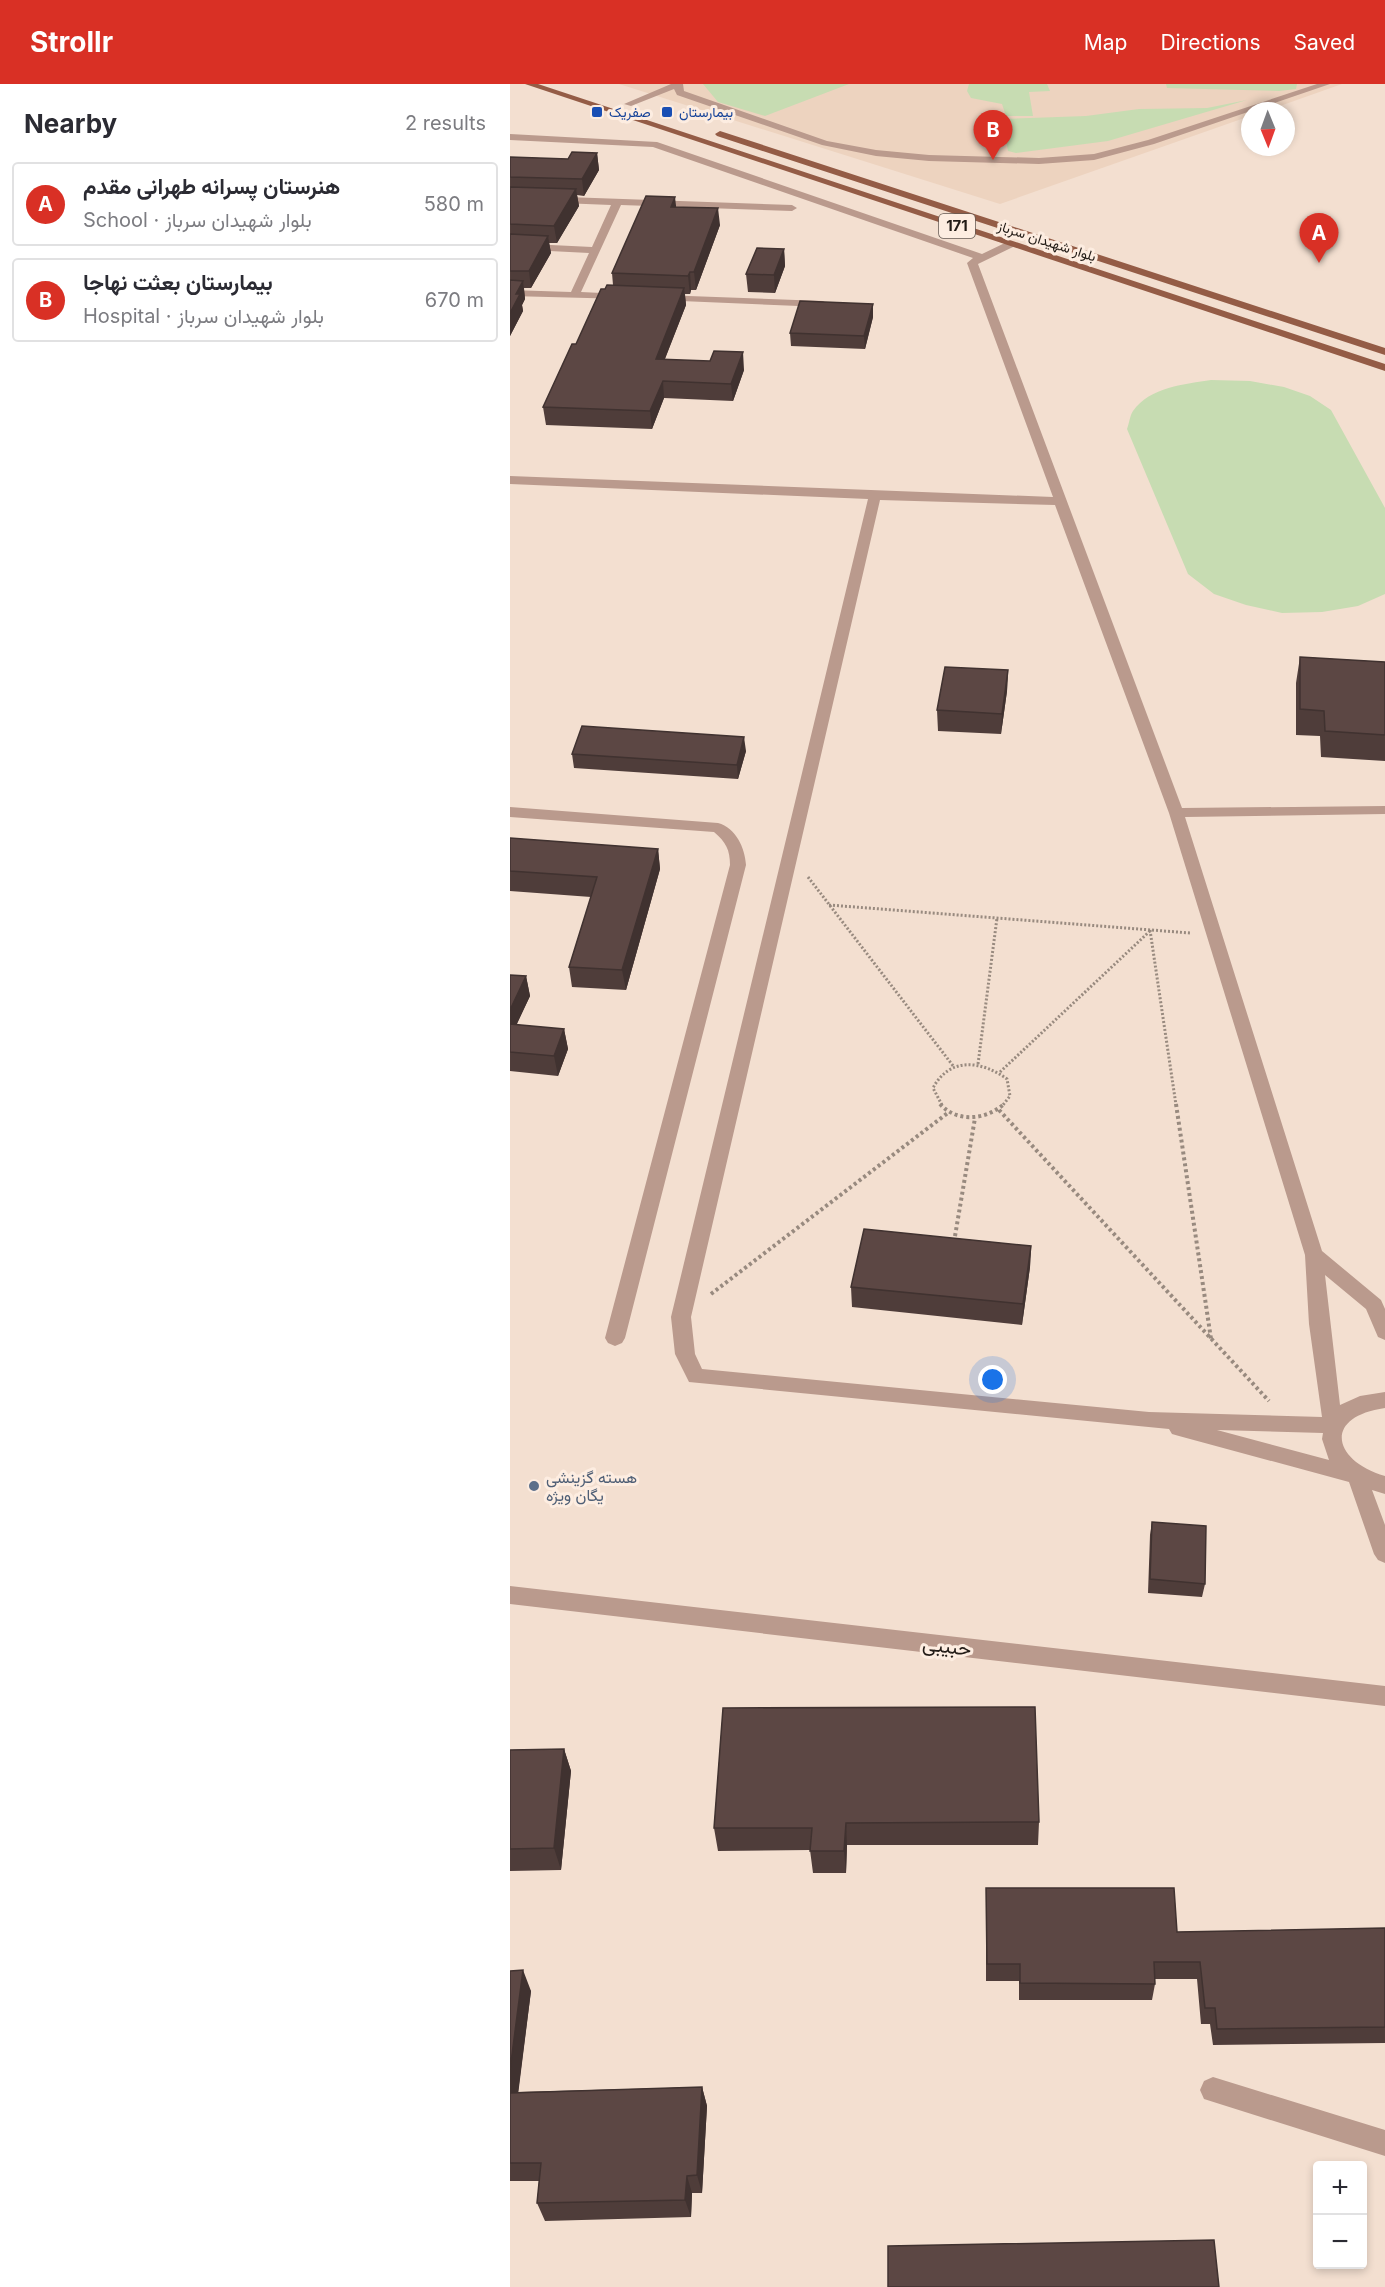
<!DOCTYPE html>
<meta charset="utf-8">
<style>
:root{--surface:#fff;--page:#f2f2f3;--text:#2b2b33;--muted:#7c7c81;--line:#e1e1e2;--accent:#d93025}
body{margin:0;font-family:Inter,Vazirmatn,sans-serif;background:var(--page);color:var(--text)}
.controls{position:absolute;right:18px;bottom:18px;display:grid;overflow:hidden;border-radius:6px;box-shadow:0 3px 9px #0003}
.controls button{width:54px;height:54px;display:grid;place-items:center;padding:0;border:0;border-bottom:2px solid var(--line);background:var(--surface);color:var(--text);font:30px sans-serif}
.compass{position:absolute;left:731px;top:18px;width:54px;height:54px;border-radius:50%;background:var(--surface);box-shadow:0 3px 9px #0003;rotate:179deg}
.you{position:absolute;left:483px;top:1296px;width:21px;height:21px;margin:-15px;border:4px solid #fff;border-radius:50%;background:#1a73e8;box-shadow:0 0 0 9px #1a73e833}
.badge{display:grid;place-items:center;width:39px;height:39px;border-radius:50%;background:var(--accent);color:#fff;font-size:20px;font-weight:700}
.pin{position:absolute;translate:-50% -50px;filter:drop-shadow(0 2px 3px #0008)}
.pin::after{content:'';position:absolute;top:32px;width:21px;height:18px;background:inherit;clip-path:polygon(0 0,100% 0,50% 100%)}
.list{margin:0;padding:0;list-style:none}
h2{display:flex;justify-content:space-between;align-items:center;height:78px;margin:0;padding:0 24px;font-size:26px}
h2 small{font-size:20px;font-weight:400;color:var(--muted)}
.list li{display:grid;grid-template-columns:39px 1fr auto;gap:18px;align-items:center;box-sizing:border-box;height:84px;margin:0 12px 12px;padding:0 12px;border:2px solid var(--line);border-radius:6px}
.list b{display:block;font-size:22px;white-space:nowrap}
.list p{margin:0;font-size:20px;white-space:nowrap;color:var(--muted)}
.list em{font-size:20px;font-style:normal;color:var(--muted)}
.map{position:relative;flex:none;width:875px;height:2203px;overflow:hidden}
header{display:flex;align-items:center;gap:36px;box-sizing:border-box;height:84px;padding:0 30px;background:var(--accent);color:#fff}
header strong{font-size:28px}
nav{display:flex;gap:33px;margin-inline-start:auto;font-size:21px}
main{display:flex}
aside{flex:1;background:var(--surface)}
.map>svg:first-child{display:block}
.built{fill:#edd3bf}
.green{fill:#c7dcb2}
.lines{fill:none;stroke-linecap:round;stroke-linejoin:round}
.path-far1{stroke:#988a7f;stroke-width:3;stroke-dasharray:2 2;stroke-linecap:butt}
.path{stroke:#988a7f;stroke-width:4;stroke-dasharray:3 3;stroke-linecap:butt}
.minor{fill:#ba9a8d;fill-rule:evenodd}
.major{fill:#945c46;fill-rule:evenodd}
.wall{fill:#4f3d3a}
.shaded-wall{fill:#403230}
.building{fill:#5c4744;stroke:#403230;stroke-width:1.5}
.transit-dot{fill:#1a4fb4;stroke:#fdede1;stroke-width:2}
.service-dot{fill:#5c6f8a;stroke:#fdede1;stroke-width:2}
.labels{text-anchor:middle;stroke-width:6;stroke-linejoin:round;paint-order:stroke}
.far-transit-label{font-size:14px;fill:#164399;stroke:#fdede1;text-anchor:start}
.far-street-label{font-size:14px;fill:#221b16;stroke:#fdede1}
.shield{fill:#fdede1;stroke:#645a53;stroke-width:1.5}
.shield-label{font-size:15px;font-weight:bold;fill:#221b16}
.service-label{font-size:16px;fill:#4e5e75;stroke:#fdede1;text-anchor:start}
.near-street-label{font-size:20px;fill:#221b16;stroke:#fdede1}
</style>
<header>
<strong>Strollr</strong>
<nav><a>Map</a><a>Directions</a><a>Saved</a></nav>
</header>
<main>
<aside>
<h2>Nearby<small>2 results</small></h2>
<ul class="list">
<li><span class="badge">A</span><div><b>هنرستان پسرانه طهرانی مقدم</b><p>School · بلوار شهیدان سرباز</p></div><em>580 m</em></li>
<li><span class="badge">B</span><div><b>بیمارستان بعثت نهاجا</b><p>Hospital · بلوار شهیدان سرباز</p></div><em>670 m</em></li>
</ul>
</aside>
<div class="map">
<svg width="875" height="2203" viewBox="0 0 875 2203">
<rect width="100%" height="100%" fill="#f3dfd0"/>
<path class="built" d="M109 0H832L756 27H740V32L490 120Z"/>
<path class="green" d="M193 0H339L255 32 208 18Z
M459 0H537L540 7 519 8 523 32H496L492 20 461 14 457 7Z
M656 0H787L786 5 769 7 657 4Z
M737 16 598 57 506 69 498 67 492 35 576 32 629 25 697 24Z
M701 296 740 297 774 303 800 312 821 326 875 424V510L848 522 812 528 772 529 736 521 704 510 678 490 617 345C619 340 620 331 623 327 640 303 675 300 701 296Z"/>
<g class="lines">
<path class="path-far1" d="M298 793 444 983
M319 821 680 849
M640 846 666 1021
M468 980 487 834
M490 988 640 847
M432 1021 423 1004C440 972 472 977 497 995L500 1012 493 1021"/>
<path class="path" d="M430 1020C447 1039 476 1036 494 1020
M666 1020 701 1255
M489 1026 759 1317
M444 1158 465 1034
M201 1210 439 1028"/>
<path class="minor" d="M161 0H173L174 7 317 57 366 66 419 71 529 74 584 70 638 56 807 0H820L644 60 584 76 529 80 419 77 366 72 312 61 167 11 164 5 121 22 114 20Z
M0 50 147 58 472 170 497 158H505V162L468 180 672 724 875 722V730L675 733 812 1167 871 1216 875 1225V1256L868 1253 856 1225 815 1191 830 1321 850 1312 875 1308V1324C812 1333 823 1377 875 1392V1410L862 1406 875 1441V1479L868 1476 864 1470 839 1398 669 1352 662 1350 659 1345 179 1298 165 1270 161 1233 358 415 0 400V392L543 413 457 179 463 174 143 63 0 56ZM370 416 545 421 659 729 795 1171 799 1240 812 1333 639 1328 192 1285 185 1270 181 1233ZM707 1346 813 1349 812 1355 819 1376Z
M0 111 282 121 287 124 282 127 111 121 71 208 112 210 117 213 116 215 0 212V206L61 208 79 169 0 165V159L82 163 101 121 0 117Z
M151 211 313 217 318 220 313 223 147 216 146 214Z
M0 723 208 739C226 744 235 764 236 781L115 1254 112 1259 105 1262 98 1259 95 1254 220 781C220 766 216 758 204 748L0 733Z
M0 1502 875 1602V1622L0 1520Z
M703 1993 875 2046V2072L694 2015 690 2006 694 1997Z"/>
<path class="major" d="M15 0H28L875 280V287Z
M210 47 875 264V271L207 52 205 50Z"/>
</g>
<path class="wall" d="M87 69 89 86 74 112 67 111 69 122 47 159H39L41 169 21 204H14L15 215 12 221 13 227 0 252V73L58 75Z
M166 123 210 141 186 206H181L180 210H175L176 221 155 275 234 286 223 317 154 314 142 345 36 341 33 323 95 205 103 201 102 189Z
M274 165 275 182 265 209 238 208 236 190Z
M363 233 355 265 281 262 280 249Z
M790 573 875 578V677L811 673 810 652 786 651V599Z
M498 586 497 607 491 650 428 647 427 626Z
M236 667 228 695 64 684 62 670Z
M0 754 148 765 150 785 116 906 62 903 59 883 81 813 0 807Z
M0 891 16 892 20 912 6 941 54 945 58 965 48 992 0 987Z
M521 1162 520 1183 512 1241 342 1223 341 1203Z
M642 1438 695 1500 692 1513 638 1509 640 1451Z
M213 1624 529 1738 528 1761H337L336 1789H303L300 1766 208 1767 204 1744Z
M54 1665 61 1687 51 1786 0 1787V1666Z
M476 1804 667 1848 875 1844V1959L703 1961 700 1940H691L687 1895H645V1900L642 1916H509V1897H476Z
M0 1887 21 1907 8 2008 192 2003 197 2022 192 2109H182L181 2133 35 2137 27 2119 29 2097H0Z"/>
<path class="shaded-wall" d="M87 69 89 86 74 112 72 95Z
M66 105 69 122 47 159 44 142Z
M165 113 167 130 161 123Z
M208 124 210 141 186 206 184 188Z
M38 152 41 169 21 204 19 187Z
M274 165 275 182 265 209 264 191Z
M180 188 181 206 180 210 178 192Z
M13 197 15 215 12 221 13 227 0 252V229L6 210Z
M174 204 176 221 148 292 146 275Z
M363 220V233L355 265 354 252Z
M233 268 234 286 223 317 221 300Z
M153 297 154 314 142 345 140 327Z
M498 586 497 607 491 650 492 630Z
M234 653 236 667 228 695 227 681Z
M148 765 150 785 116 906 112 886Z
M16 892 20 912 0 955V926Z
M54 945 58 965 48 992 44 972Z
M521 1162 520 1183 512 1241 513 1220Z
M54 1665 61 1687 51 1786 44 1764Z
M336 1739 337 1761 336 1789 334 1767Z
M13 1886 21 1907 6 2027 0 2015V1986Z
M192 2003 197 2022 192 2109 187 2091Z
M177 2092 182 2109 181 2133 175 2116Z"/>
<path class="building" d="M62 68 87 69 72 95 0 93V73L58 75Z
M0 103 66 105 44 142 0 140Z
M136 112 165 113 161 123 208 124 184 188H180L178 192 102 189Z
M0 150 38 152 19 187H0Z
M247 164 274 165 264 191 236 190Z
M0 196 13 197 6 210H10L0 229Z
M97 201 174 204 146 275 200 277 204 267 233 268 221 300 153 297 140 327 33 323 62 260H66L91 205H95Z
M290 217 363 220 354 252 280 249Z
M790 573 875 578V651L815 647 814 627 790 625Z
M435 583 498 586 492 630 427 626Z
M72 642 234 653 227 681 62 670Z
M0 754 148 765 112 886 59 883 87 793 0 787Z
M0 891 16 892 0 926Z
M0 940 54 945 44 972 0 968Z
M354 1145 521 1162 513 1220 341 1203Z
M642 1438 696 1442 695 1500 640 1495Z
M525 1623 529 1738 336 1739 334 1767H300L302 1744H204L213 1624Z
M54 1665 44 1764 0 1765V1666Z
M476 1804H664L667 1848 875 1844V1943L707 1945 705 1924H695L690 1878H644L645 1900 510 1899V1880H477Z
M13 1886 0 1986V1887Z
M192 2003 187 2091 177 2092 175 2116 27 2119 31 2079H0V2009Z
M704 2156 709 2203H378V2162Z"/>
<g class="transit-dot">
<rect x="81" y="22" width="12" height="12" rx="3"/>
<rect x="151" y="22" width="12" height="12" rx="3"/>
</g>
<circle class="service-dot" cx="24" cy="1402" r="6"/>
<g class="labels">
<g class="far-transit-label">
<text x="99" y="33">صفریک</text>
<text x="169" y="33">بیمارستان</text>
</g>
<g class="far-street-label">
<text transform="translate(537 157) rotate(18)" y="5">بلوار شهیدان سرباز</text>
</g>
<rect class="shield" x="429" y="130" width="36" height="24" rx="4.5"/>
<g class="shield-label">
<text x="447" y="147">171</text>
</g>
<g class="service-label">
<text x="36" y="1399">هسته گزینشی<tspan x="36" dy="18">یگان ویژه</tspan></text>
</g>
<g class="near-street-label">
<text transform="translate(437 1562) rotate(7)" y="7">حبیبی</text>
</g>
</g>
</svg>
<div class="controls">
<button>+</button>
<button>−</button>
</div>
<svg class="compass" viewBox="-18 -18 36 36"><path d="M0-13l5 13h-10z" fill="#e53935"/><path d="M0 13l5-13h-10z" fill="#7c7c81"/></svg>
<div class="you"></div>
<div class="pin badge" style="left:809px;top:179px">A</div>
<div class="pin badge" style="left:483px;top:76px">B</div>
</div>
</main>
